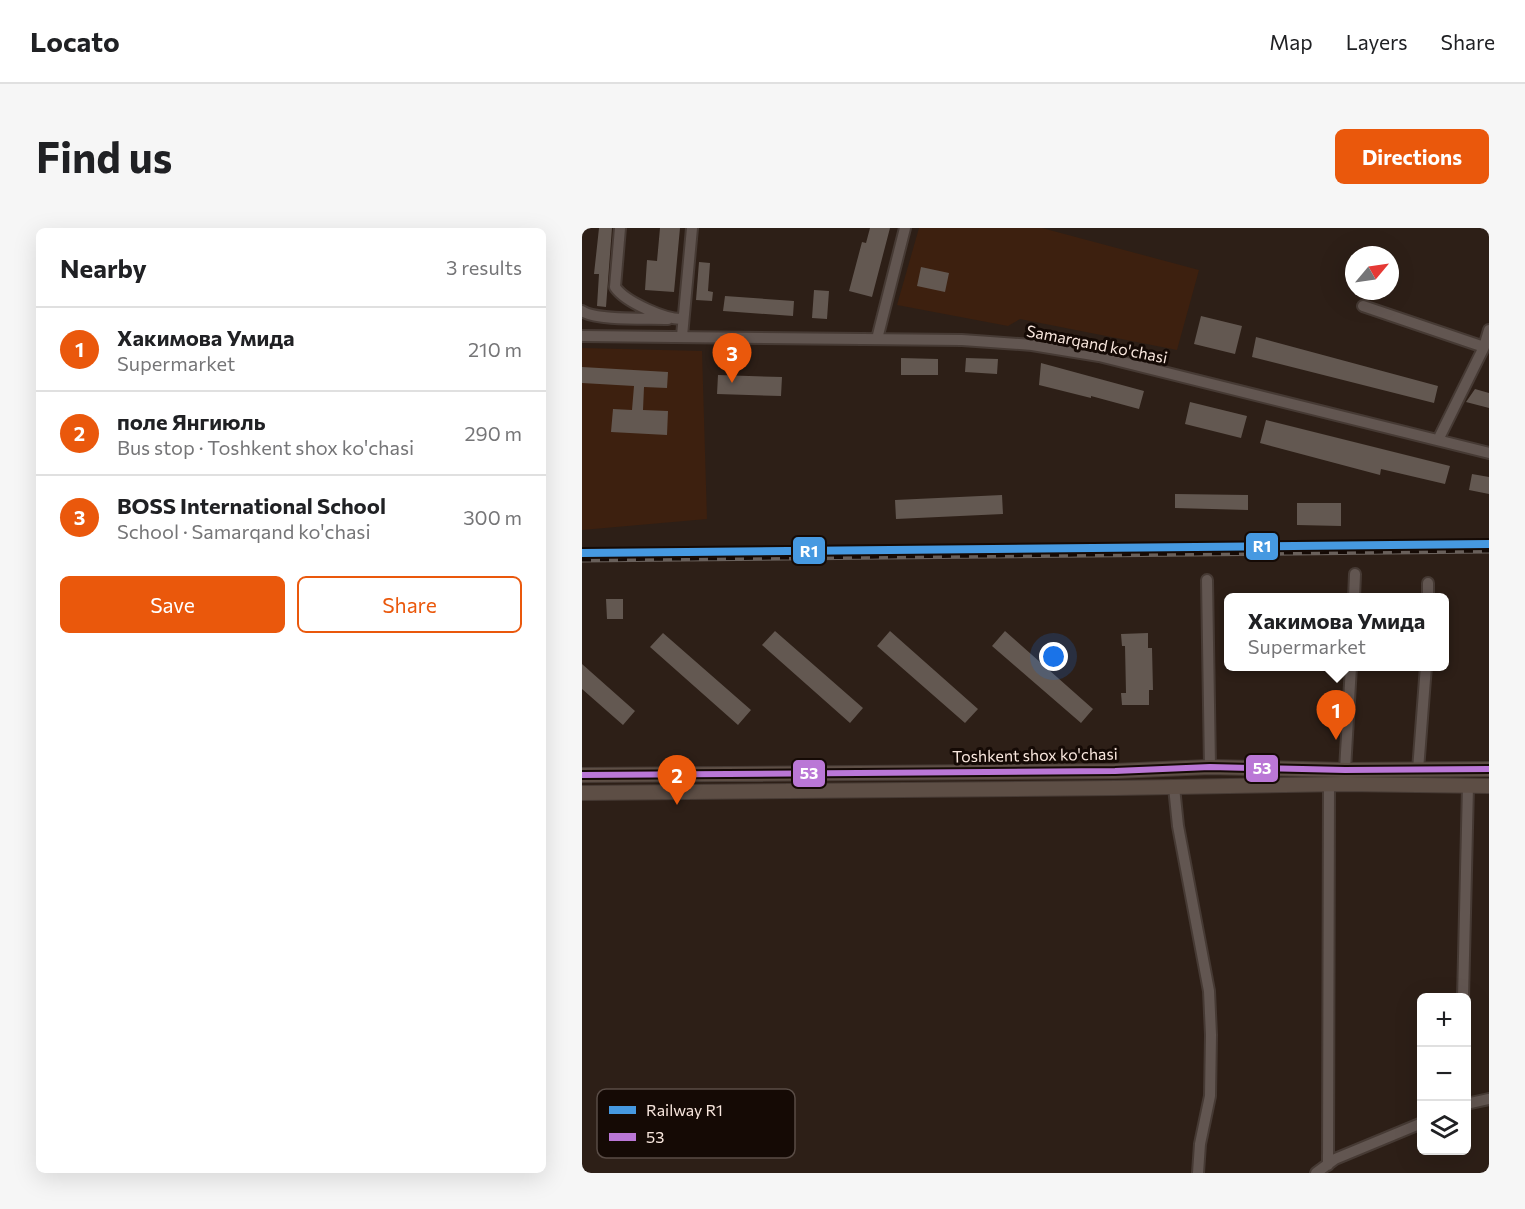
<!DOCTYPE html>
<meta charset="utf-8">
<style>
:root{--surface:#fff;--page:#f6f6f6;--text:#202124;--muted:#757577;--line:#e0e0e0;--accent:#ea580c}
body{margin:0;font-family:Commissioner,sans-serif;background:var(--page);color:var(--text)}
.controls{position:absolute;right:18px;bottom:18px;display:grid;overflow:hidden;border-radius:9px;box-shadow:0 6px 24px #0002}
.controls button{width:54px;height:54px;display:grid;place-items:center;padding:0;border:0;border-bottom:2px solid var(--line);background:var(--surface);color:var(--text);font:30px sans-serif}
.compass{position:absolute;left:763px;top:18px;width:54px;height:54px;border-radius:50%;background:var(--surface);box-shadow:0 6px 24px #0002;rotate:61deg}
.you{position:absolute;left:472px;top:429px;width:21px;height:21px;margin:-15px;border:4px solid #fff;border-radius:50%;background:#1a73e8;box-shadow:0 0 0 9px #1a73e833}
.badge{display:grid;place-items:center;width:39px;height:39px;border-radius:50%;background:var(--accent);color:#fff;font-size:20px;font-weight:700}
.pin{position:absolute;translate:-50% -50px;filter:drop-shadow(0 2px 3px #0008)}
.pin::after{content:'';position:absolute;top:32px;width:21px;height:18px;background:inherit;clip-path:polygon(0 0,100% 0,50% 100%)}
.popup{position:absolute;left:642px;top:365px;width:225px;height:78px;box-sizing:border-box;display:grid;place-content:center;border-radius:9px;background:var(--surface);filter:drop-shadow(0 2px 4px #0005);font-size:20px;white-space:nowrap;color:var(--muted)}
.popup b{font-size:22px;color:var(--text)}
.popup::after{content:'';position:absolute;left:50%;top:100%;margin-left:-12px;border:12px solid transparent;border-top-color:var(--surface)}
.list{margin:0;padding:0;list-style:none}
h2{display:flex;justify-content:space-between;align-items:center;height:78px;margin:0;padding:0 24px;font-size:26px}
h2 small{font-size:20px;font-weight:400;color:var(--muted)}
.list li{display:grid;grid-template-columns:39px 1fr auto;gap:18px;align-items:center;box-sizing:border-box;height:84px;padding:0 24px;border-top:2px solid var(--line)}
.list b{display:block;font-size:22px;white-space:nowrap}
.list p{margin:0;font-size:20px;white-space:nowrap;color:var(--muted)}
.list em{font-size:20px;font-style:normal;color:var(--muted)}
.actions{display:flex;gap:12px;padding:18px 24px}
.actions a{flex:1;padding:14px 0;border:2px solid var(--accent);border-radius:9px;text-align:center;font-size:21px;color:var(--accent)}
.actions .main{background:var(--accent);color:#fff}
.icon{flex:none;width:33px;height:33px;fill:none;stroke:currentColor;stroke-width:2;stroke-linecap:round;stroke-linejoin:round}
.map{position:relative;flex:none;width:907px;height:945px;overflow:hidden;border-radius:9px}
header{display:flex;align-items:center;gap:36px;box-sizing:border-box;height:84px;padding:0 30px;background:var(--surface);border-bottom:2px solid var(--line)}
header strong{font-size:28px}
nav{display:flex;gap:33px;margin-inline-start:auto;font-size:21px}
.intro{display:flex;align-items:center;justify-content:space-between;box-sizing:border-box;height:144px;padding:0 36px}
h1{margin:0;font-size:42px}
.button{padding:15px 27px;border-radius:9px;background:var(--accent);color:#fff;font-size:21px;font-weight:700}
main{display:flex;gap:36px;padding:0 36px}
aside{flex:1;background:var(--surface);border-radius:9px;box-shadow:0 6px 24px #0002}
.map>svg:first-child{display:block}
.built{fill:#3d200f}
.building{fill:#635851}
.lines{fill:none;stroke-linecap:round;stroke-linejoin:round}
.minor-casing{stroke:#463a34;stroke-width:14}
.major-casing{stroke:#463a34;stroke-width:16}
.minor{stroke:#625651;stroke-width:10}
.major{stroke:#5d4e45;stroke-width:14}
.rail-casing{stroke:#69605b;stroke-width:5}
.rail{stroke:#150a05;stroke-width:3;stroke-dasharray:9;stroke-linecap:butt}
.bus-1-casing{stroke:#150a05;stroke-width:10}
.bus-1{stroke:#ba77d6;stroke-width:6}
.rail-1-casing{stroke:#150a05;stroke-width:12}
.rail-1{stroke:#4699e1;stroke-width:8}
.labels{text-anchor:middle;stroke-width:6;stroke-linejoin:round;paint-order:stroke}
.street-label{font-size:16px;fill:#f9e7de;stroke:#150a05}
.key{fill:#150a05;stroke:#594c46;stroke-width:1.5}
.key-label{font-size:16px;fill:#f9e7de}
.line-badge{stroke:#150a05;stroke-width:2}
.badge-label{font-size:16px;text-anchor:middle;font-weight:bold;fill:#fff}
</style>
<header>
<strong>Locato</strong>
<nav><a>Map</a><a>Layers</a><a>Share</a></nav>
</header>
<div class="intro"><h1>Find us</h1><a class="button">Directions</a></div>
<main>
<aside>
<h2>Nearby<small>3 results</small></h2>
<ul class="list">
<li><span class="badge">1</span><div><b>Хакимова Умида</b><p>Supermarket</p></div><em>210 m</em></li>
<li><span class="badge">2</span><div><b>поле Янгиюль</b><p>Bus stop · Toshkent shox ko'chasi</p></div><em>290 m</em></li>
<li><span class="badge">3</span><div><b>BOSS International School</b><p>School · Samarqand ko'chasi</p></div><em>300 m</em></li>
</ul>
<div class="actions"><a class="main">Save</a><a>Share</a></div>
</aside>
<div class="map">
<svg width="907" height="945" viewBox="0 0 907 945">
<rect width="100%" height="100%" fill="#2d1f17"/>
<path class="built" d="M337 0H460L617 42 595 122 438 91 426 98 315 77Z
M0 120 120 123 125 291 0 302Z"/>
<path class="building" d="M17 0H30L24 79 15 78 17 46H12Z
M78 0H98L92 64 63 62 65 32 75 33Z
M288 0H308L290 69 267 63 280 14 284 15Z
M117 34 128 35 126 63 131 64 130 73 114 72Z
M339 39 367 45 363 64 335 58Z
M232 62 247 63 245 91 230 90Z
M143 68 212 73 211 88 141 83Z
M619 88 660 98 653 126 612 116Z
M674 109 856 158 852 175 670 129Z
M319 130 356 131V147H319Z
M384 130 416 131 415 146 383 144Z
M459 135 562 163 557 181 509 168V170L457 157Z
M0 139 86 144 85 160 62 159 61 182 86 183 85 207 29 204 31 181 50 182 52 158 0 155Z
M136 147 200 149 199 168 135 166Z
M893 161 907 165V180L884 174Z
M608 174 665 188 659 210 603 196Z
M684 192 868 238 863 256 799 241 798 247 678 215Z
M890 246 907 249V266L887 262Z
M593 266 666 267V282L593 280Z
M420 267 421 286 314 291 313 272Z
M715 275H759V298L715 297Z
M24 371H41V391H25Z
M193 403 281 480 268 495 180 417Z
M308 403 396 481 383 495 295 418Z
M423 403 511 481 499 495 410 418Z
M81 405 169 482 156 497 68 419Z
M566 405V420H570L571 462H567V477H540L539 465H544L543 418H540L539 406Z
M0 436 53 483 41 497 0 461Z"/>
<g class="lines">
<defs>
<path id="minor" d="M38 0 33 59C43 74 84 92 101 91
M781 78 902 119
M0 83C14 93 67 90 86 91
M0 108 380 112 450 117 517 128 907 225
M100 108 110 0
M295 111 323 0
M856 212 902 119 907 102
M625 352 628 539
M772 370 773 346
M846 370V355
M763 542 769 438
M836 542 844 438
M592 559 596 598 627 763 629 807 628 868 618 916 616 945
M881 770 886 558
M884 876 907 871
M746 937 747 556
M734 945 753 931 840 895"/>
<path id="major" d="M0 547 533 543 628 539 763 542 907 541
M0 565 533 560 762 556 907 558"/>
</defs>
<use href="#minor" class="minor-casing"/>
<use href="#major" class="major-casing"/>
<use href="#minor" class="minor"/>
<use href="#major" class="major"/>
<defs>
<path id="rail" d="M0 332 907 323"/>
</defs>
<use href="#rail" class="rail-casing"/>
<use href="#rail" class="rail"/>
<defs>
<path id="bus-1" d="M0 547 533 543 628 539 763 542 907 541"/>
</defs>
<use href="#bus-1" class="bus-1-casing"/>
<use href="#bus-1" class="bus-1"/>
<defs>
<path id="rail-1" d="M0 325 907 316"/>
</defs>
<use href="#rail-1" class="rail-1-casing"/>
<use href="#rail-1" class="rail-1"/>
</g>
<g class="labels">
<g class="street-label">
<text transform="translate(515 116) rotate(11)" y="6">Samarqand ko'chasi</text>
<text transform="translate(453 527) rotate(-1)" y="6">Toshkent shox ko'chasi</text>
</g>
</g>
<rect x="15" y="861" width="198" height="69" rx="9" class="key"/>
<rect x="27" y="878" width="27" height="8" fill="#4699e1"/>
<rect x="27" y="905" width="27" height="8" fill="#ba77d6"/>
<g class="key-label">
<text x="64" y="888">Railway R1</text>
<text x="64" y="915">53</text>
</g>
<g class="line-badge">
<rect x="663" y="304" width="34" height="29" rx="6" fill="#4699e1"/>
<rect x="210" y="308" width="34" height="29" rx="6" fill="#4699e1"/>
<rect x="663" y="526" width="34" height="29" rx="6" fill="#ba77d6"/>
<rect x="210" y="531" width="34" height="29" rx="6" fill="#ba77d6"/>
</g>
<g class="badge-label">
<text x="680" y="324">R1</text>
<text x="227" y="329">R1</text>
<text x="680" y="546">53</text>
<text x="227" y="551">53</text>
</g>
</svg>
<div class="controls">
<button>+</button>
<button>−</button>
<button><svg class="icon" aria-label="layers" viewBox="0 0 24 24"><path d="M12 4l9 5-9 5-9-5zM3 14l9 5 9-5"/></svg></button>
</div>
<svg class="compass" viewBox="-18 -18 36 36"><path d="M0-13l5 13h-10z" fill="#e53935"/><path d="M0 13l5-13h-10z" fill="#757577"/></svg>
<div class="you"></div>
<div class="pin badge" style="left:754px;top:512px">1</div>
<div class="popup"><b>Хакимова Умида</b>Supermarket</div>
<div class="pin badge" style="left:95px;top:577px">2</div>
<div class="pin badge" style="left:150px;top:155px">3</div>
</div>
</main>
